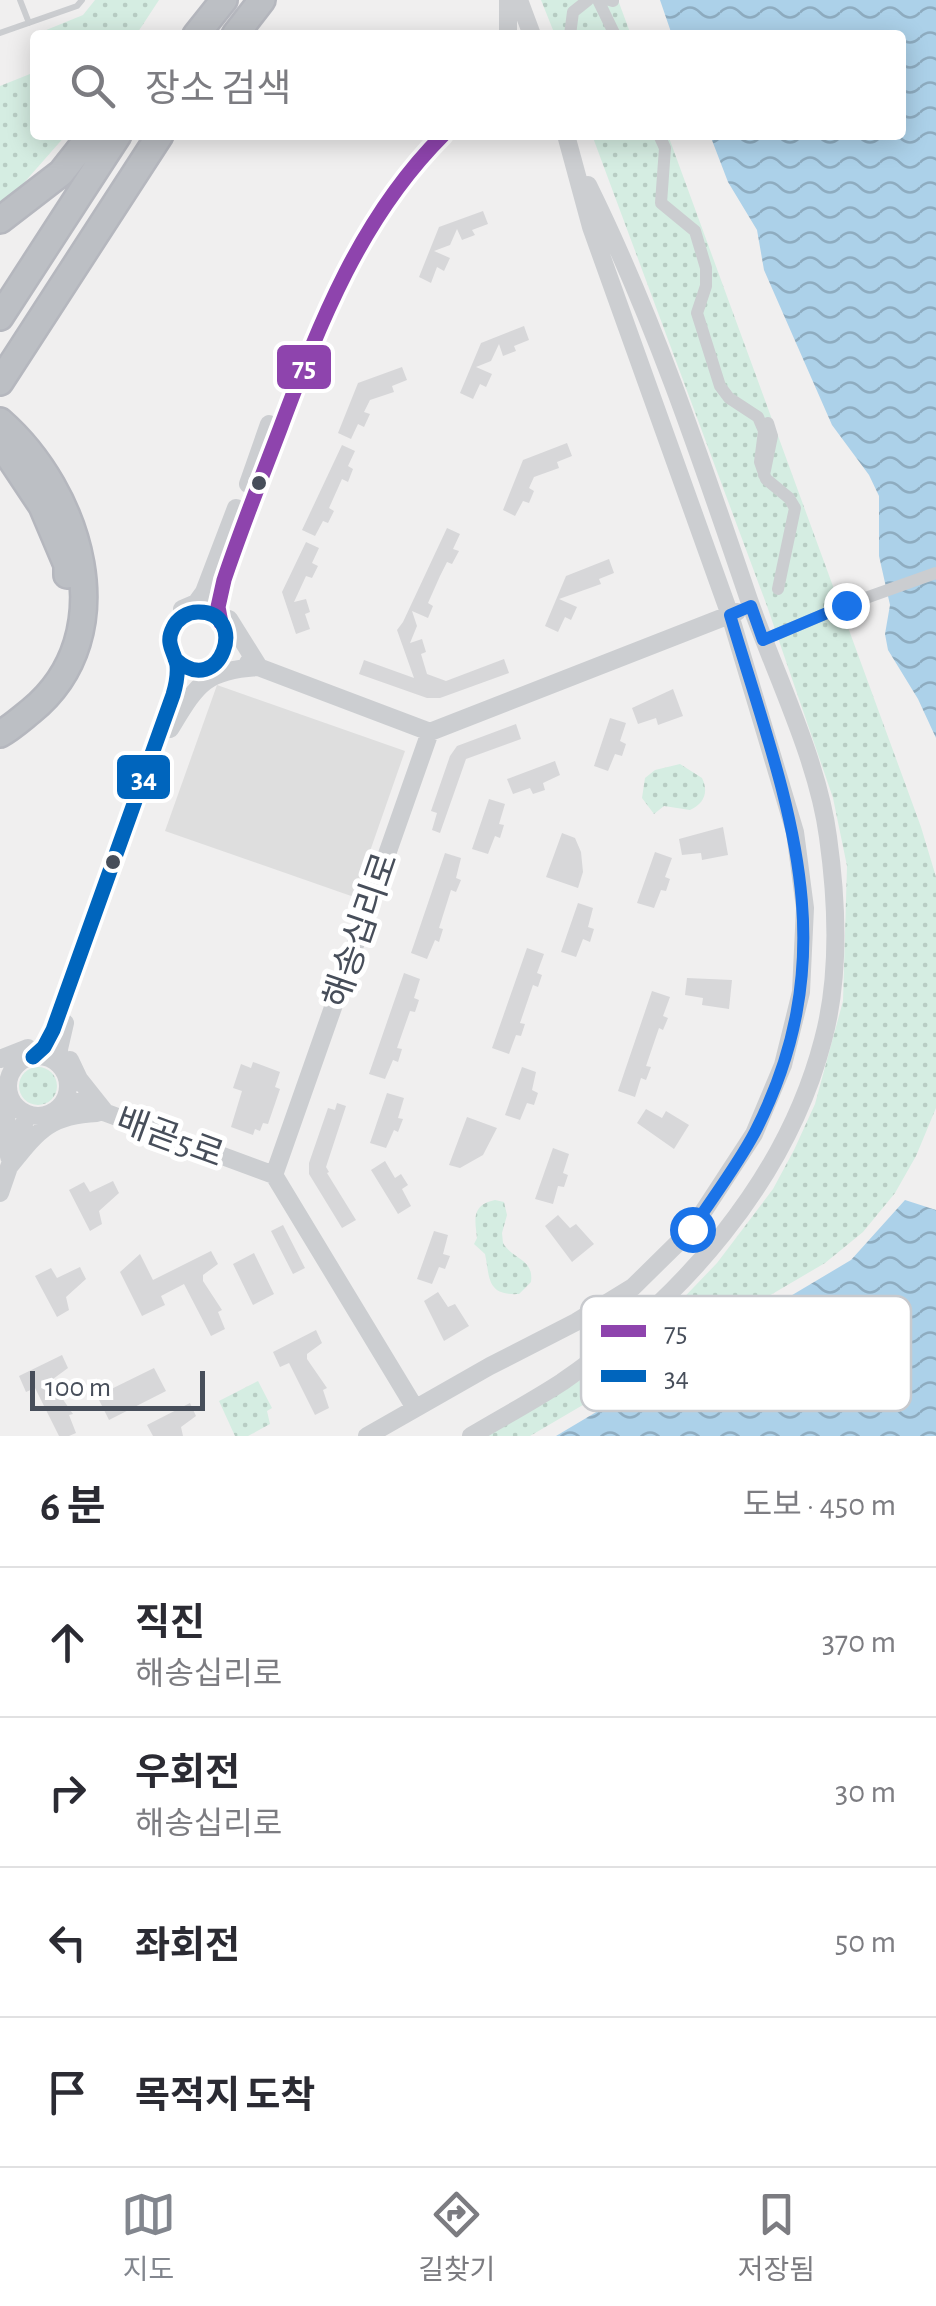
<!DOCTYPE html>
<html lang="ko">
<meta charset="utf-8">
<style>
:root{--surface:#fff;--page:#f7f7f7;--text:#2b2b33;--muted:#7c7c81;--line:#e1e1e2;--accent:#82868e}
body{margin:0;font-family:"Alegreya Sans","Noto Sans KR",sans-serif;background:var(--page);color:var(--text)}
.scale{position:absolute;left:30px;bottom:25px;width:175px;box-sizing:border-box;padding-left:10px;border:5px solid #474e5a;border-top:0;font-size:28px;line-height:35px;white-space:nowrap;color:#474e5a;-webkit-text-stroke:8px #fff;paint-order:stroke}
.stop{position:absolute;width:30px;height:30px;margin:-22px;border:8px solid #1a73e8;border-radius:50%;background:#fff}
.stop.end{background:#1a73e8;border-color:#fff;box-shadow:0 2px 10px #0008}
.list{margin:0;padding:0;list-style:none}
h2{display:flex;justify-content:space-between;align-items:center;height:130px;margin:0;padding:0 40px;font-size:42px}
h2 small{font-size:32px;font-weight:400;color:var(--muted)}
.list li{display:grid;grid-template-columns:65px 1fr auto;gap:30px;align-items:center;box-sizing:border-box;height:150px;padding:0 40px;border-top:2px solid var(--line)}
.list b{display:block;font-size:38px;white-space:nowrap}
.list p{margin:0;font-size:32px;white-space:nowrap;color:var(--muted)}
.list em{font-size:32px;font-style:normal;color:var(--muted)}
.icon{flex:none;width:55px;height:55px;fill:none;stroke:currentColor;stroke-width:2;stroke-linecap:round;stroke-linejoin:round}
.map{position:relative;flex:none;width:936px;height:1436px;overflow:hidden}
.search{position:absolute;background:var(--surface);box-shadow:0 5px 25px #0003;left:30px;right:30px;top:30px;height:110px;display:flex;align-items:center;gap:25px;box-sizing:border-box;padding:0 35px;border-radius:10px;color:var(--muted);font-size:38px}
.sheet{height:730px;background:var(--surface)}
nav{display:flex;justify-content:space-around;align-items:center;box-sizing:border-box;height:140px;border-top:2px solid var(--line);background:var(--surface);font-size:28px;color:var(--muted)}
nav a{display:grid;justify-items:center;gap:5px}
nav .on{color:var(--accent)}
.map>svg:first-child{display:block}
.education{fill:#dedede}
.grass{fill:url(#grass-dots)}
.water{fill:url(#water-waves)}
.building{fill:#d7d7d9}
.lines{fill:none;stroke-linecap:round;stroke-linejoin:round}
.highway-casing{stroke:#b5b7be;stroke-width:30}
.lane{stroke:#cbcdd0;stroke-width:6}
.street{stroke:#cbcdd0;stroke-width:12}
.secondary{stroke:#ccced1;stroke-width:18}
.highway{stroke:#bcbfc4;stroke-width:25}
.bus-1-casing{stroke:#fff;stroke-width:22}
.bus-2-casing{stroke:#fff;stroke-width:22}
.bus-1{stroke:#8e44ad;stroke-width:15}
.bus-2{stroke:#0065bd;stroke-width:15}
.route{stroke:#1a73e8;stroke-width:12}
.bus-dot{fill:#474e5a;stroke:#fff;stroke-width:4}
.labels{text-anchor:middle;stroke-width:10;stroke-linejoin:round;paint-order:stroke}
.street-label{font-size:35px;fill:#474e5a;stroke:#fff}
.key{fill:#fff;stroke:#c8cace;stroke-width:2.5}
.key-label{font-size:28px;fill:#474e5a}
.line-badge{stroke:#fff;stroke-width:4}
.badge-label{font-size:28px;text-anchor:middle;font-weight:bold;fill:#fff}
</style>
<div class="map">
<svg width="936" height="1436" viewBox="0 0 936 1436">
<defs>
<pattern id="grass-dots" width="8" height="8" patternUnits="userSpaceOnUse" patternTransform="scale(2.5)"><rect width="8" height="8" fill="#d5ede2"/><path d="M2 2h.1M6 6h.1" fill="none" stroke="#b8cdc4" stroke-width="1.8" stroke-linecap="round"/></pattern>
<pattern id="water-waves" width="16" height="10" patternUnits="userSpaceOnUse" patternTransform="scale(2.5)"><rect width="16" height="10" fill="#acd1e9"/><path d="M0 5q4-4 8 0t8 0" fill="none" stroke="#8eacc0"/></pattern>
</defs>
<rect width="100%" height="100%" fill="#f0efef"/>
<path class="education" d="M217 685 405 751 354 897 165 831Z"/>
<path class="grass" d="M95 0H159L136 35H35V40L34 35 83 15Z
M541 0H618L631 35H555Z
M35 72V135H66L15 193 0 205V86Z
M592 135H668L921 827 936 877V1108L916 1156 895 1193 863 1232 825 1263 530 1436H487L604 1366 670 1312 717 1263 773 1189 794 1150 815 1104 843 1001 847 866 833 798 767 606Z
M680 764 702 778C709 792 704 804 690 810L664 806 654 814 642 798 645 778 655 770Z
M19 1086a19 19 0 1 1 38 0a19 19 0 1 1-38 0Z
M495 1200 504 1202 507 1215 502 1233 503 1243C513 1260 534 1258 531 1282L519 1294C486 1296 490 1277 485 1254L474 1244 477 1238C475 1220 471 1205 495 1200Z
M258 1381 272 1408 267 1411 270 1424 248 1436H235L219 1401Z"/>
<path class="water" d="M660 0H936V738L918 699 888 650 885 634 890 605 879 556V496L869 475 832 425 764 270 757 230 728 182 710 135H901V35H672Z
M905 1200 936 1210V1436H556L851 1260Z"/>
<path class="building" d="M483 211 488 224 472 230 475 235 462 240 457 229 450 245 434 251 450 258 444 271 437 267 431 283 419 277 439 227Z
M524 326 529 340 514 346 516 351 503 356 499 344 491 361 476 367 492 374 486 387 480 384 473 399 460 393 481 343Z
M402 367 407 380 392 386 394 392 370 400 364 412 370 414 364 427 358 424 351 439 338 433 358 383Z
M567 443 572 456 557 462 559 468 534 477 529 488 534 491 529 503 523 501 515 516 503 510 523 460Z
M342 445 355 451 348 466 353 469 348 482 342 479 329 508 334 511 328 523 323 521 315 536 302 530Z
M447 528 460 534 453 549 459 551 452 564 447 562 440 576 428 603 433 606 428 618 412 611 417 626 410 643 422 639 426 652 421 654 427 674 446 681 504 659 509 673 440 698H427L359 674 364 660 414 678 397 630 403 622Z
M306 542 319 548 312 563 318 566 312 578 306 576 294 602 306 599 310 612 305 614 310 629 296 634 282 592Z
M609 559 614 573 599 579 601 584 559 599 577 607 571 620 565 617 558 632 545 626 566 576Z
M673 689 683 716 658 725 656 718 638 724 632 708Z
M610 718 626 723 620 741 626 744 622 756 615 754 608 771 594 766Z
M516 724 521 739 466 759 440 833 432 830 437 813 431 811 450 756 457 746Z
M555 761 560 775 543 783 545 790 533 794 530 788 513 794 507 779Z
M489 799 505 804 499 824 504 825 500 838 495 836 488 854 472 849Z
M723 827 728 855 702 860 701 853 682 855 679 839Z
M562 833 575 838 581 852 583 872 578 888 546 877Z
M655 852 672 858 665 877 670 879 666 891 661 890 654 908 637 903Z
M445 853 461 858 456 878 461 880 456 892 451 890 439 928 443 929 439 942 435 940 427 959 411 953Z
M578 903 593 908 588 927 594 929 590 942 583 939 576 957 561 952Z
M527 948 544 954 537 973 542 975 538 987 533 985 520 1023 525 1024 521 1036 516 1035 509 1054 492 1048Z
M404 973 420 979 414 998 419 1000 415 1012 410 1011 397 1048 402 1049 398 1062 393 1060 385 1079 369 1074Z
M687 978 732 980 729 1009 702 1005 703 998 685 995Z
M652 991 670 997 663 1016 668 1018 663 1030 659 1028 646 1066 651 1067 646 1080 641 1078 635 1097 618 1091Z
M253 1062 280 1072 275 1087 280 1089 268 1124 263 1123 260 1131 255 1129 253 1135 231 1127 242 1091 233 1088 241 1064 251 1068Z
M522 1067 536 1072 532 1090 538 1093 534 1105 527 1103 520 1120 505 1115Z
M387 1093 404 1098 398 1118 403 1119 398 1132 394 1130 386 1148 370 1143Z
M337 1103 346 1106 326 1167 329 1172 327 1173 356 1220 342 1228 309 1174V1163L328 1108 335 1110Z
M646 1109 662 1118 666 1111 689 1125 674 1149 637 1123Z
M467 1117 497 1128 483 1155 460 1168 449 1165Z
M553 1148 569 1154 563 1173 568 1175 564 1187 558 1186 553 1204 535 1199Z
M385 1161 395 1178 401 1174 408 1185 402 1189 411 1206 398 1214 371 1170Z
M113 1181 119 1193 99 1211 102 1224 90 1231 69 1190 84 1182 90 1192Z
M558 1215 570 1228 576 1224 594 1244 572 1262 545 1226Z
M283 1225 305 1268 293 1274 271 1231Z
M434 1231 448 1235 443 1254 450 1256 445 1269 439 1267 432 1284 417 1279Z
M211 1251 218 1264 203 1275V1281L222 1310 218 1312 225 1329 211 1336 184 1284 161 1296 165 1305 142 1316 120 1272 140 1254 153 1280Z
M254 1253 274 1294 253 1305 233 1264Z
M80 1267 86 1279 66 1297 69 1310 57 1317 35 1276 51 1268 57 1278Z
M438 1292 448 1307 455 1304 469 1326 444 1341 424 1301Z
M316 1330 322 1343 307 1354V1359L327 1388 323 1390 329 1408 315 1415 289 1363 280 1367 273 1352Z
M62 1355 68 1368 53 1379V1385L73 1414 69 1415 76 1433 69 1436H59L35 1388 26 1392 19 1376Z
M154 1368 166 1391 109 1420 97 1396Z
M190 1403 196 1416 181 1427 183 1436H153L147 1425Z"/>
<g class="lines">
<defs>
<path id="highway" d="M196 35 224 0
M235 35 262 0
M0 220 61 173 91 135
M0 317 118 135
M0 382 160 135
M0 421C80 491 125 634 31 711 21 719 11 728 0 734
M0 443 42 506 67 565V575"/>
</defs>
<use href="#highway" class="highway-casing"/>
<path class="lane" d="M20 0 29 23
M0 33 77 6 82 0"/>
<path class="street" d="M598 0 615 35
M610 0 613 1
M570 35 573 12 588 0
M659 135 665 148 661 203 695 231 706 268V286L697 313 720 386 729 398 758 417 764 431 760 462 766 479 789 498 795 508 778 589
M764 475 772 436 768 423
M763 640 846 605 936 573"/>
<path class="secondary" d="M508 0V35
M519 0 532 35
M248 484 269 424
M182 609 196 603 204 592 236 508
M221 623 218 607 224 580C241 529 261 479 280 429 320 322 361 217 443 135
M248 663 430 732
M170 729C197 685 204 670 259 667L229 619
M8 1086a30 30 0 1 1 60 0a30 30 0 1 1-60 0Z
M33 1057 44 1047 53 1030 173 695C176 685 178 675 177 665 174 651 165 643 173 628 177 619 187 612 198 612 250 611 221 701 175 659
M0 1059 28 1048
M70 1060 79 1079 106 1113
M60 1066 59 1049 65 1023
M0 1098 6 1113 9 1157
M66 1098 274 1175
M9 1167C38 1131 49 1115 97 1113
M0 1193 27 1115
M415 1408 274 1175 430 732 737 612
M367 1436 490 1366 576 1322 633 1287 692 1229 754 1134 783 1065 801 992 805 908 795 832 730 615 591 227 566 135
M471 1436C501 1418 533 1401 562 1382 681 1300 786 1182 823 1040 840 977 837 901 828 837 818 760 775 674 749 600 701 459 654 319 588 185"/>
<use href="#highway" class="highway"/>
<defs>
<path id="bus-1" d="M221 623 218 607 224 580C241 529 261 479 280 429 320 322 361 217 443 135"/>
<path id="bus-2" d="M33 1057 44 1047 53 1030 173 695C176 685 178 675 177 665 174 651 165 643 173 628 177 619 187 612 198 612 250 611 221 701 175 659"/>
</defs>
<use href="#bus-1" class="bus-1-casing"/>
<use href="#bus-2" class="bus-2-casing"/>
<use href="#bus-1" class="bus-1"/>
<use href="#bus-2" class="bus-2"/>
</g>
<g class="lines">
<path class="route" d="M692 1229C713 1197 737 1166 755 1132 850 946 785 799 730 615L751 606 763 640 846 605"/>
</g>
<g class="bus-dot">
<circle cx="259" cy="483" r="9"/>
<circle cx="113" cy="862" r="9"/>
</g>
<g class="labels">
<g class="street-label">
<text transform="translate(360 930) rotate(-71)" y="12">해송십리로</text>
<text transform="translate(170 1137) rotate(20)" y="12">배곧5로</text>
</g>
</g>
<rect x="581" y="1296" width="330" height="115" rx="15" class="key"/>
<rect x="601" y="1325" width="45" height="12" fill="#8e44ad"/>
<rect x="601" y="1370" width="45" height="12" fill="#0065bd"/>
<g class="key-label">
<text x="664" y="1341">75</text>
<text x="664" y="1386">34</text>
</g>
<g class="line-badge">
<rect x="275" y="343" width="58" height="48" rx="10" fill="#8e44ad"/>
<rect x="115" y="753" width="57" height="48" rx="10" fill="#0065bd"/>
</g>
<g class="badge-label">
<text x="304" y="376">75</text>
<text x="144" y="787">34</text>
</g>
</svg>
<div class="scale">100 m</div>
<div class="stop" style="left:692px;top:1229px"></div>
<div class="stop end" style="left:846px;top:605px"></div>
<div class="search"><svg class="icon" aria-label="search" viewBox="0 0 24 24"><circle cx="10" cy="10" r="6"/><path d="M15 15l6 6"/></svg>장소 검색</div>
</div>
<section class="sheet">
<h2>6 분<small>도보 · 450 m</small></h2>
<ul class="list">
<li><svg class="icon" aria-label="ahead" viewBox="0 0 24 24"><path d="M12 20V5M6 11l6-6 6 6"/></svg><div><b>직진</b><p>해송십리로</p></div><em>370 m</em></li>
<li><svg class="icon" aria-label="right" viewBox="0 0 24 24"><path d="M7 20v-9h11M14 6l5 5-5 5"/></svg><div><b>우회전</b><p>해송십리로</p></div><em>30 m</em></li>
<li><svg class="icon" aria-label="left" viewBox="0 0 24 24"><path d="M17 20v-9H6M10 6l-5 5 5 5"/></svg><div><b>좌회전</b></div><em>50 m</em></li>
<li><svg class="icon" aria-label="arrive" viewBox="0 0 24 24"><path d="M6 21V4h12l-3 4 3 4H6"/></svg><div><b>목적지 도착</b></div></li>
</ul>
</section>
<nav>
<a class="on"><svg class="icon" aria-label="map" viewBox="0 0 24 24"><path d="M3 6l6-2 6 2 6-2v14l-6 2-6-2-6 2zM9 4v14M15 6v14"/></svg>지도</a>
<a><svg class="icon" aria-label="directions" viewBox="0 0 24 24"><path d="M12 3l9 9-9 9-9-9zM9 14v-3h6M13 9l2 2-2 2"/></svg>길찾기</a>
<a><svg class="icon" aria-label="saved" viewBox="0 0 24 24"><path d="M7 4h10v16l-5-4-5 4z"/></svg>저장됨</a>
</nav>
